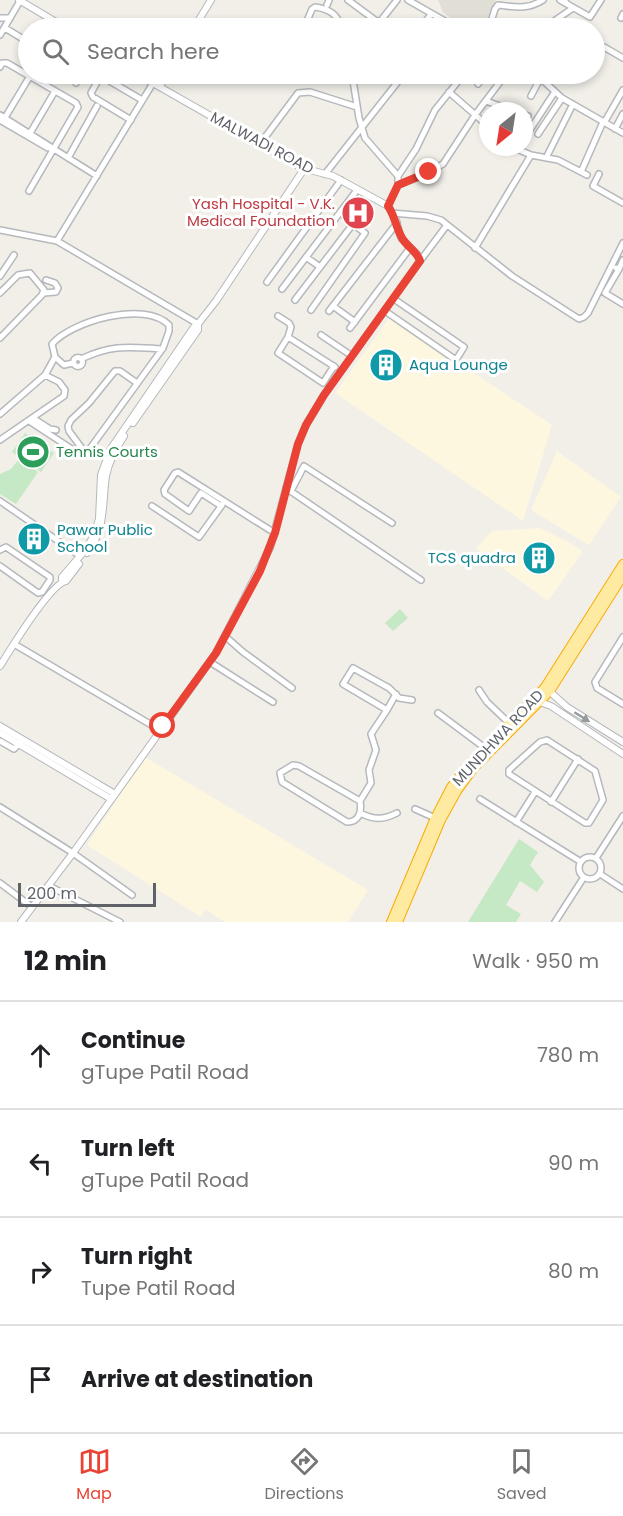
<!DOCTYPE html>
<meta charset="utf-8">
<style>
:root{--surface:#fff;--page:#f6f6f6;--text:#202124;--muted:#757577;--line:#e0e0e0;--accent:#ea4335}
body{margin:0;font-family:Poppins,sans-serif;background:var(--page);color:var(--text)}
.compass{position:absolute;left:479px;top:102px;width:54px;height:54px;border-radius:50%;background:var(--surface);box-shadow:0 3px 9px #0003;rotate:210deg}
.scale{position:absolute;left:18px;bottom:15px;width:138px;box-sizing:border-box;padding-left:6px;border:3px solid #5f6368;border-top:0;font-size:16px;line-height:21px;white-space:nowrap;color:#5f6368;-webkit-text-stroke:4px #fff;paint-order:stroke}
.stop{position:absolute;width:18px;height:18px;margin:-14px;border:4px solid #ea4335;border-radius:50%;background:#fff}
.stop.end{background:#ea4335;border-color:#fff;box-shadow:0 2px 6px #0008}
.list{margin:0;padding:0;list-style:none}
h2{display:flex;justify-content:space-between;align-items:center;height:78px;margin:0;padding:0 24px;font-size:26px}
h2 small{font-size:20px;font-weight:400;color:var(--muted)}
.list li{display:grid;grid-template-columns:39px 1fr auto;gap:18px;align-items:center;box-sizing:border-box;height:108px;padding:0 24px;border-top:2px solid var(--line)}
.list b{display:block;font-size:22px;white-space:nowrap}
.list p{margin:0;font-size:20px;white-space:nowrap;color:var(--muted)}
.list em{font-size:20px;font-style:normal;color:var(--muted)}
.icon{flex:none;width:33px;height:33px;fill:none;stroke:currentColor;stroke-width:2;stroke-linecap:round;stroke-linejoin:round}
.map{position:relative;flex:none;width:623px;height:922px;overflow:hidden}
.search{position:absolute;background:var(--surface);box-shadow:0 3px 9px #0003;left:18px;right:18px;top:18px;height:66px;display:flex;align-items:center;gap:15px;box-sizing:border-box;padding:0 21px;border-radius:33px;color:var(--muted);font-size:22px}
.sheet{height:510px;background:var(--surface)}
nav{display:flex;justify-content:space-around;align-items:center;box-sizing:border-box;height:84px;border-top:2px solid var(--line);background:var(--surface);font-size:16px;color:var(--muted)}
nav a{display:grid;justify-items:center;gap:3px}
nav .on{color:var(--accent)}
.map>svg:first-child{display:block}
.commercial{fill:#fef7e0}
.education{fill:#e1ded6}
.green{fill:#c5e8c5}
.lines{fill:none;stroke-linecap:round;stroke-linejoin:round}
.minor-casing{stroke:#b5b8bc;stroke-width:8}
.tertiary-casing{stroke:#b5b8bc;stroke-width:8}
.trunk-casing{stroke:#f9ab00;stroke-width:10}
.minor{stroke:#fff;stroke-width:5}
.tertiary{stroke:#fff;stroke-width:6}
.trunk{stroke:#feeaa1;stroke-width:8}
.oneway{fill:#979a9d}
.route{stroke:#ea4335;stroke-width:8}
.labels{text-anchor:middle;stroke-width:6;stroke-linejoin:round;paint-order:stroke}
.street-label{font-size:15px;fill:#5f6368;stroke:#fff}
.health-label{font-size:15px;fill:#be3a42;stroke:#fff;text-anchor:end}
.culture-label{font-size:15px;fill:#0d838f;stroke:#fff;text-anchor:start}
.leisure-label{font-size:15px;fill:#27864d;stroke:#fff;text-anchor:start}
</style>
<div class="map">
<svg width="623" height="922" viewBox="0 0 623 922">
<rect width="100%" height="100%" fill="#f1efe8"/>
<path class="commercial" d="M390 317 552 425 523 521 335 393Z
M557 451 621 497 589 545 531 510Z
M540 528 570 543 581 550 582 553 548 601 476 549 492 531Z
M145 757 368 890 348 922H225L205 909 201 917 87 845Z"/>
<path class="education" d="M438 0H496L483 28H463L443 12Z"/>
<path class="green" d="M25 433 54 453 41 472 12 452Z
M19 459 38 472 16 504 0 494V474L11 469Z
M400 609 408 618 393 631 385 623Z
M519 839 538 852 530 865 544 882 537 892 520 881 506 905 521 914 516 922H468Z"/>
<g class="lines">
<defs>
<path id="minor" d="M348 0 379 23
M408 0 457 28
M560 0 567 4 564 0
M567 4 590 17 601 0
M327 5 329 0
M0 18H10
M621 18 623 14
M5 28 28 42
M304 28 312 9 315 7C329 9 338 14 341 28
M375 28 397 0
M421 28 431 14
M489 28 495 9 498 5C516 7 527 10 543 0
M544 28 573 8
M0 35 20 1
M604 47 623 58
M0 67 2 63H7L76 103 78 107 29 191
M352 74 359 118 365 138 398 176V185L388 206
M536 74 562 98 623 133
M76 83 81 74
M478 84 485 74
M449 92 488 126
M531 96 540 79
M486 101 514 111
M0 115 97 176
M524 115 528 116
M0 120 48 148H51
M131 120 93 97 91 93 100 77H103L142 100
M3 121 30 76
M604 123 623 90
M615 129 623 114
M538 134 562 98
M29 135 55 91
M524 139 554 93
M260 144 298 93 310 92 357 107
M519 147 517 149 531 155 558 160 587 175
M68 158 97 106
M546 158 573 104
M581 172 603 122
M325 174 404 74
M599 174 593 186 623 203
M398 176 416 149 435 110 464 74
M398 185 421 176 443 164 475 115 506 74
M392 213 427 216 441 220 512 276 579 319 584 317 588 313 623 243
M0 230 57 241 198 324
M57 241 153 83
M475 248 531 155
M306 257 320 267
M420 261 447 225
M616 268 619 269 623 260
M619 269 605 293 623 304
M0 276 14 255
M267 282 341 180
M282 289 357 190
M0 293 18 275 30 273 44 290 42 295 0 338
M44 293 56 292 58 288 55 283 46 280
M295 300 353 224 340 212
M333 306 355 322
M311 310 365 233 353 224
M329 311 397 223
M385 311 456 360 464 347 394 299
M278 316 289 323 291 327 288 337 278 353 323 383 334 366
M350 328 410 248
M321 335 352 356
M288 337 335 367
M55 357 64 365 73 363
M73.5 362a4.5 4.5 0 1 1 9 0a4.5 4.5 0 1 1-9 0Z
M81 359C113 344 128 347 162 349
M0 414 45 375 55 357 52 344C72 321 145 300 169 325V331L163 348 86 454 81 455 29 421
M33 418 50 429 56 430
M0 440 64 396 65 390 59 382 45 375
M86 454 69 431 68 426 71 420 89 403 115 371H120L137 383
M286 488 421 580
M291 491 304 466 392 523
M0 501 80 556
M152 506 199 537 222 505
M221 506 201 493 189 511 165 494 164 490 175 473 178 472 270 530
M0 550 6 547 50 577V580L42 592 38 593 0 566
M226 637 243 652 292 688
M623 637 595 682 597 688 623 704
M14 644 160 730
M210 662 273 702
M479 690 487 702 510 724
M387 710 396 694
M438 713 485 748
M547 740 595 771 603 800 589 823H585L509 774V770L540 742Z
M0 741 14 749 20 743
M480 799 581 862
M360 801C362 812 359 822 347 822L282 782 280 773 293 765 299 766 360 801 371 783 369 770 376 750 371 734 387 710 343 684 353 668 389 688 399 698 412 700
M551 802 578 759
M0 807 73 853 132 895
M415 809 435 818
M360 813C374 820 383 820 397 813
M516 822 535 792
M579 868a11 11 0 1 1 22 0a11 11 0 1 1-22 0Z
M596 858 623 816
M600 874 623 889
M0 883 32 907
M49 886 120 922
M555 922 584 877"/>
<path id="tertiary" d="M19 0 66 28
M194 28 211 0
M160 86 167 74
M133 423 198 330V324
M87 553C106 529 102 504 106 476 109 461 116 448 124 436
M62 581V577L87 548 94 535 99 519 101 475 110 450 194 327 198 324 216 301 304 169
M0 666C10 650 50 584 66 581L79 564
M548 690 567 707 623 742
M537 701 551 706 623 754
M0 726 115 794
M0 733 111 799
M21 922 73 853 216 653 270 548 298 444 306 425 324 395 420 261 417 254 401 238 396 220 388 206 333 176 302 168 137 74"/>
<path id="trunk" d="M391 922 435 818 451 787 469 765 545 687 623 564
M398 922 441 820 457 791 473 769 550 691 623 576"/>
</defs>
<use href="#minor" class="minor-casing"/>
<use href="#tertiary" class="tertiary-casing"/>
<use href="#trunk" class="trunk-casing"/>
<use href="#minor" class="minor"/>
<use href="#tertiary" class="tertiary"/>
<use href="#trunk" class="trunk"/>
</g>
<defs><path id="oneway-solid" d="M-6-.8H1V-3.2L6.5 0L1 3.2V.8H-6Z" transform="scale(1.5)"/></defs>
<use class="oneway" href="#oneway-solid" transform="translate(582 717) rotate(32)"/>
<g class="lines">
<path class="route" d="M163 726 216 653 260 571 275 533 298 444 306 425 324 395 420 261C417 251 407 247 402 238 396 228 395 216 388 206L398 185 429 172"/>
</g>
<defs>
<symbol id="hospital-disc" viewBox="-11 -11 22 22"><circle r="9.5" fill="#e0444e" stroke="#fff"/><path d="M-5-5h3v3.5h4V-5h3V5h-3V1.5h-4V5h-3Z" fill="#fff"/></symbol>
<symbol id="building-disc" viewBox="-11 -11 22 22"><circle r="9.5" fill="#0f9aa8" stroke="#fff"/><path d="M-4-6H4V6H1V3H-1V6H-4ZM-2.5-4.3h1.7v1.8h-1.7ZM.8-4.3h1.7v1.8H.8ZM-2.5-1h1.7V.8h-1.7ZM.8-1h1.7V.8H.8Z" fill="#fff"/></symbol>
<symbol id="stadium-disc" viewBox="-11 -11 22 22"><circle r="9.5" fill="#2e9e5b" stroke="#fff"/><path d="M0-5a6.5 5 0 1 0 0 10a6.5 5 0 1 0 0-10ZM-3.5-1.8h7v3.6h-7Z" fill="#fff"/></symbol>
</defs>
<g fill-rule="evenodd">
<use href="#hospital-disc" x="339" y="194" width="38" height="38"/>
<use href="#building-disc" x="367" y="346" width="38" height="38"/>
<use href="#stadium-disc" x="14" y="433" width="38" height="38"/>
<use href="#building-disc" x="15" y="520" width="38" height="38"/>
<use href="#building-disc" x="520" y="539" width="38" height="38"/>
</g>
<g class="labels">
<g class="street-label">
<text transform="translate(262 143) rotate(28)" y="5">MALWADI ROAD</text>
<text transform="translate(498 738) rotate(-47)" y="5">MUNDHWA ROAD</text>
</g>
<g class="health-label">
<text x="335" y="209">Yash Hospital - V.K.<tspan x="335" dy="17">Medical Foundation</tspan></text>
</g>
<g class="culture-label">
<text x="409" y="370">Aqua Lounge</text>
<text x="57" y="535">Pawar Public<tspan x="57" dy="17">School</tspan></text>
<text x="516" y="563" text-anchor="end">TCS quadra</text>
</g>
<g class="leisure-label">
<text x="56" y="457">Tennis Courts</text>
</g>
</g>
</svg>
<svg class="compass" viewBox="-18 -18 36 36"><path d="M0-13l5 13h-10z" fill="#e53935"/><path d="M0 13l5-13h-10z" fill="#757577"/></svg>
<div class="scale">200 m</div>
<div class="stop" style="left:163px;top:726px"></div>
<div class="stop end" style="left:429px;top:172px"></div>
<div class="search"><svg class="icon" aria-label="search" viewBox="0 0 24 24"><circle cx="10" cy="10" r="6"/><path d="M15 15l6 6"/></svg>Search here</div>
</div>
<section class="sheet">
<h2>12 min<small>Walk · 950 m</small></h2>
<ul class="list">
<li><svg class="icon" aria-label="ahead" viewBox="0 0 24 24"><path d="M12 20V5M6 11l6-6 6 6"/></svg><div><b>Continue</b><p>gTupe Patil Road</p></div><em>780 m</em></li>
<li><svg class="icon" aria-label="left" viewBox="0 0 24 24"><path d="M17 20v-9H6M10 6l-5 5 5 5"/></svg><div><b>Turn left</b><p>gTupe Patil Road</p></div><em>90 m</em></li>
<li><svg class="icon" aria-label="right" viewBox="0 0 24 24"><path d="M7 20v-9h11M14 6l5 5-5 5"/></svg><div><b>Turn right</b><p>Tupe Patil Road</p></div><em>80 m</em></li>
<li><svg class="icon" aria-label="arrive" viewBox="0 0 24 24"><path d="M6 21V4h12l-3 4 3 4H6"/></svg><div><b>Arrive at destination</b></div></li>
</ul>
</section>
<nav>
<a class="on"><svg class="icon" aria-label="map" viewBox="0 0 24 24"><path d="M3 6l6-2 6 2 6-2v14l-6 2-6-2-6 2zM9 4v14M15 6v14"/></svg>Map</a>
<a><svg class="icon" aria-label="directions" viewBox="0 0 24 24"><path d="M12 3l9 9-9 9-9-9zM9 14v-3h6M13 9l2 2-2 2"/></svg>Directions</a>
<a><svg class="icon" aria-label="saved" viewBox="0 0 24 24"><path d="M7 4h10v16l-5-4-5 4z"/></svg>Saved</a>
</nav>
